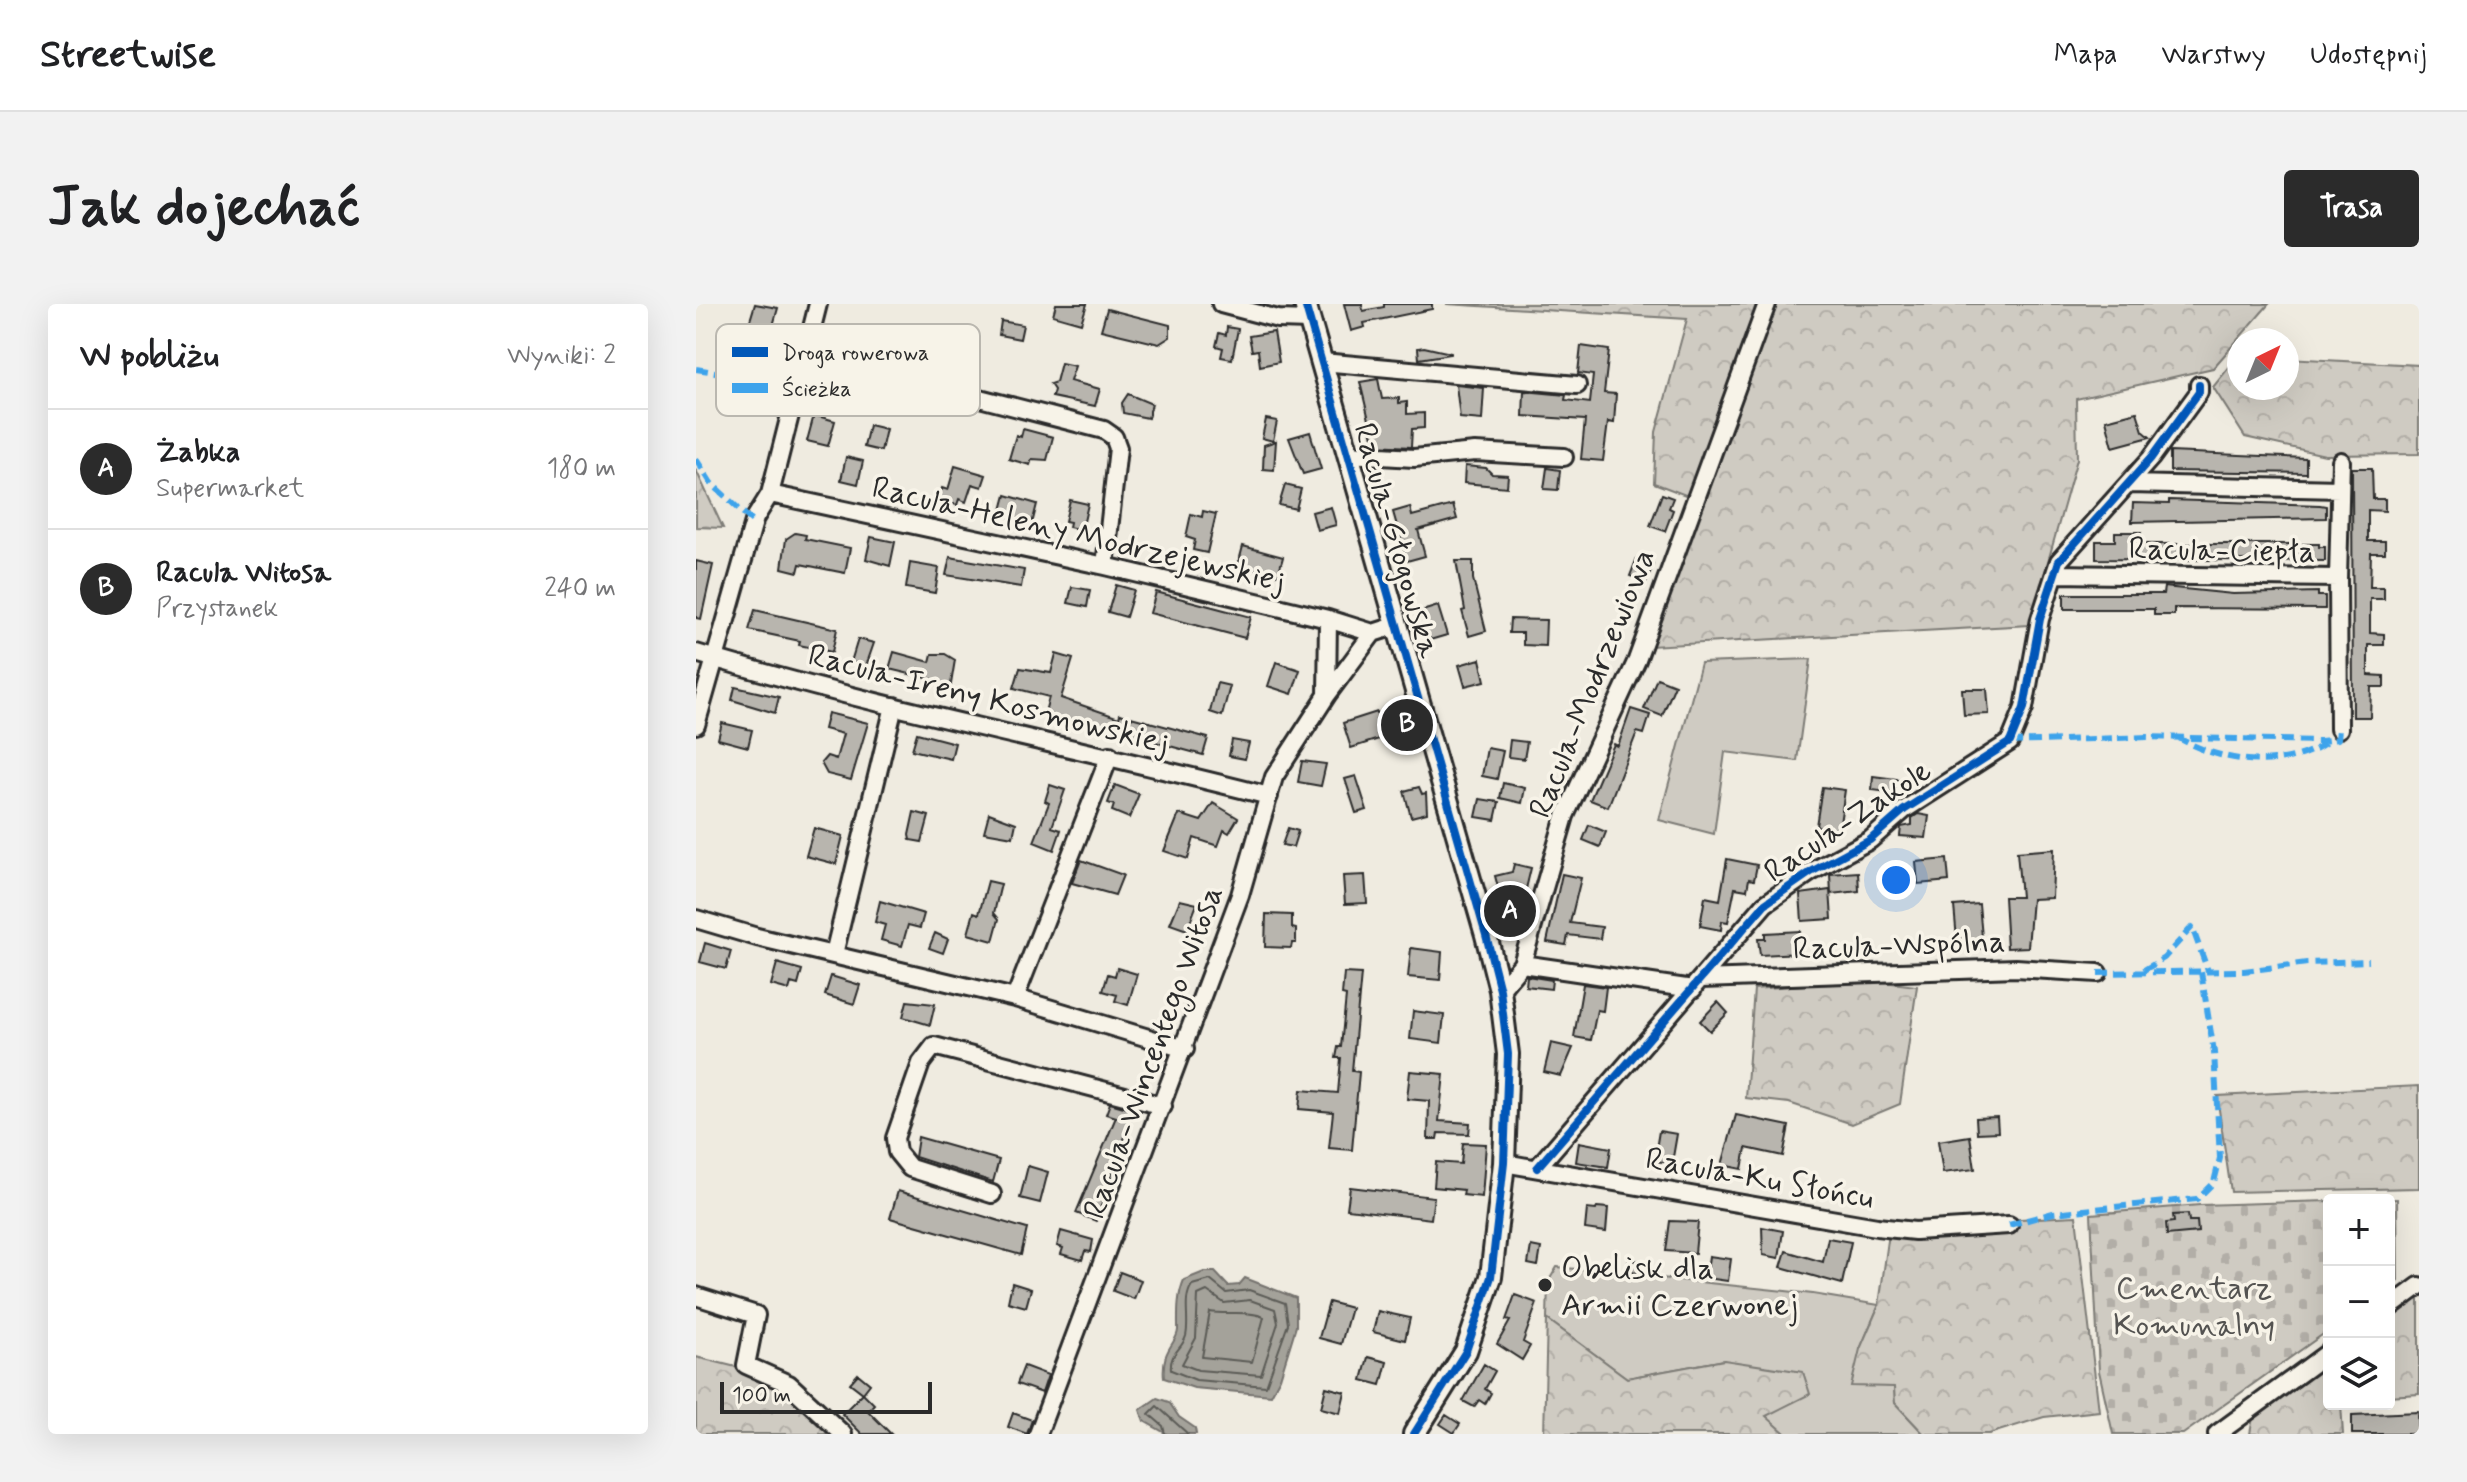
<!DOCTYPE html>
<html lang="pl">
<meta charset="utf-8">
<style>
:root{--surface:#fff;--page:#f2f2f2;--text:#202124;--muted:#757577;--line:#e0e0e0;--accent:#2b2b2b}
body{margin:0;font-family:Mynerve,sans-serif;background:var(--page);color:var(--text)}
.controls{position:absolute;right:24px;bottom:24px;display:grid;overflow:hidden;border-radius:8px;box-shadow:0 8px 32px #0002}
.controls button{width:72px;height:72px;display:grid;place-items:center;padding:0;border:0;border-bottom:2px solid var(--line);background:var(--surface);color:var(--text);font:40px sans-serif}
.compass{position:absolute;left:1531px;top:24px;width:72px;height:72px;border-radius:50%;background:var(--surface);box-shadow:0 8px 32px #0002;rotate:43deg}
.scale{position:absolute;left:24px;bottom:20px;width:212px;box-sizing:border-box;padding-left:8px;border:4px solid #2b2b2b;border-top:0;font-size:22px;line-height:28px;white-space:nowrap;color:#2b2b2b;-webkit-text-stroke:6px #f7f3e8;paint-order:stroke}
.you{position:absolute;left:1200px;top:576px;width:28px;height:28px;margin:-20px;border:6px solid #fff;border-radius:50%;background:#1a73e8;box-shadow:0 0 0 12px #1a73e833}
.badge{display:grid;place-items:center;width:52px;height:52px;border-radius:50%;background:var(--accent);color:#fff;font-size:26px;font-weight:700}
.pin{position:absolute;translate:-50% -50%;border:4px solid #fff;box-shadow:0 2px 8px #0006}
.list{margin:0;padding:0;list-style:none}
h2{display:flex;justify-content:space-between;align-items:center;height:104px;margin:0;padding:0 32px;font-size:34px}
h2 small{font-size:26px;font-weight:400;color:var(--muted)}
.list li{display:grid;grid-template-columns:52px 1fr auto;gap:24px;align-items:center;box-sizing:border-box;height:120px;padding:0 32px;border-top:2px solid var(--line)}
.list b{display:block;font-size:30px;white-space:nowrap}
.list p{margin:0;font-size:26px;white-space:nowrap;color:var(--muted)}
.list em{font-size:26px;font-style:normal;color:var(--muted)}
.icon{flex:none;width:44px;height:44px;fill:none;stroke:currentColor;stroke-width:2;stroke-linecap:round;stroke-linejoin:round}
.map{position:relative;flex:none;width:1723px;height:1130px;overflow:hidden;border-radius:8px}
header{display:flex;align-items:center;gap:48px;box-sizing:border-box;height:112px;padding:0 40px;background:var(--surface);border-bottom:2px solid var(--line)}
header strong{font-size:38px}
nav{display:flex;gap:44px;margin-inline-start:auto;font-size:28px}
.intro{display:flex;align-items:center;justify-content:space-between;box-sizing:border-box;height:192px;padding:0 48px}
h1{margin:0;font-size:56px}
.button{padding:20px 36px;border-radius:8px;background:var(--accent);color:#fff;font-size:28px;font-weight:700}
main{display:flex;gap:48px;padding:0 48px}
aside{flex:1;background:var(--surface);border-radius:8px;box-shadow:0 8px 32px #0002}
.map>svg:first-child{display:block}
.grass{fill:#cfcbc2;stroke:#7d7b76;stroke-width:2}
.forest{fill:url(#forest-crowns);stroke:#7d7b76;stroke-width:2}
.cemetery{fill:url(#cemetery-stones);stroke:#7d7b76;stroke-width:2}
.water{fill:#a4a29a;stroke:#74726e;stroke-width:2}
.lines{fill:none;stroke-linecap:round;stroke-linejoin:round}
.shore{stroke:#5b5b57;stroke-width:2}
.building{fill:#b8b5ae;stroke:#2b2b2b;stroke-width:2}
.minor-casing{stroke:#2b2b2b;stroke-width:22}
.tertiary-casing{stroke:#2b2b2b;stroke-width:26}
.minor{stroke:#f7f3e8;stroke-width:16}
.tertiary{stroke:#f7f3e8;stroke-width:20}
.quiet{stroke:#3ea3eb;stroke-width:6;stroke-dasharray:12 6;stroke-linecap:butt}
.cycleway-casing{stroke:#f7f3e8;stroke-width:13}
.cycleway{stroke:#0057b8;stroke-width:8}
.poi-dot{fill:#2b2b2b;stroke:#f7f3e8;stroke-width:3}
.labels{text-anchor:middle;stroke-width:7;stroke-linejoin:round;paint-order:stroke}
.street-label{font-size:32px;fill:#2b2b2b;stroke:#f7f3e8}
.poi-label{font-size:32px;fill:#2b2b2b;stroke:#f7f3e8;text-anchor:start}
.park-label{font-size:32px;fill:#545351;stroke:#f7f3e8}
.key{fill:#f7f3e8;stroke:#bab7af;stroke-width:2}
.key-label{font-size:22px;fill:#2b2b2b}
</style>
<header>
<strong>Streetwise</strong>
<nav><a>Mapa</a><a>Warstwy</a><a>Udostępnij</a></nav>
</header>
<div class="intro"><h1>Jak dojechać</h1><a class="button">Trasa</a></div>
<main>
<aside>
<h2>W pobliżu<small>Wyniki: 2</small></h2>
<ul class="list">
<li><span class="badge">A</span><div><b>Żabka</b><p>Supermarket</p></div><em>180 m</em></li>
<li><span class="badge">B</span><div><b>Racula Witosa</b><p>Przystanek</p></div><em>240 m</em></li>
</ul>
</aside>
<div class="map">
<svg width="1723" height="1130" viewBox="0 0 1723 1130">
<defs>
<pattern id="forest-crowns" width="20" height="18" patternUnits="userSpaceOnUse" patternTransform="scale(2)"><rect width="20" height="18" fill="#cfcbc2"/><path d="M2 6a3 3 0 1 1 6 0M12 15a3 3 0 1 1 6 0" fill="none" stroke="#b2aea7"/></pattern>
<pattern id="cemetery-stones" width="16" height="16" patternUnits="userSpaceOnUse" patternTransform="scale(2)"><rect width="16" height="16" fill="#cfcbc2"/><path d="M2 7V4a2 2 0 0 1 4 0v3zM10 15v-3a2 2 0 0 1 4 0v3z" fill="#b2aea7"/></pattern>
</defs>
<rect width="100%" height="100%" fill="#efebe0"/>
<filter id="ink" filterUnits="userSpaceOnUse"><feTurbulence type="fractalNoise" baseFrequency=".0125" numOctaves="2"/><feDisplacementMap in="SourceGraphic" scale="16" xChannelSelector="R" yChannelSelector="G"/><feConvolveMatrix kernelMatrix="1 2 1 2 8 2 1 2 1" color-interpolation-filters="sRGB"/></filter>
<g filter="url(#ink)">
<path class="grass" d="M1115 355 1101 457 1029 448 1018 530 963 516 1005 359Z
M861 963 1117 990 1183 1001 1164 1045 1198 1083 1199 1099 1228 1130H1090L1069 1112 1028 1056 931 1074 851 1015 852 978Z"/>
<path class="forest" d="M750 0H1065L1000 195 958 179 960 128 991 15Z
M1075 0H1573L1517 64 1380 95 1381 155 1334 321 954 342Z
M1543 51V84H1591V54L1723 61V150L1629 151 1549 133 1517 83Z
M0 166 27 224 0 223Z
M1170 676 1221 682 1204 800 1156 820 1093 799 1050 794 1058 685Z
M1723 782V884L1535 888 1521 792Z
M1380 912 1403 1107 1348 1113 1293 1130H1228L1199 1099 1198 1083 1155 1082 1164 1045 1183 1001 1194 922Z
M1723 990V1090L1693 1092V1013Z
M851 1015 931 1074 1028 1056 1107 1068 1114 1090 1070 1112 1090 1130H848Z
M0 1053 68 1070 148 1130H0Z
M1633 1057V1100H1645L1647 1130H1554L1557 1113Z"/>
<path class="cemetery" d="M1701 895 1702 976 1693 983V896H1674Z
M1633 897V1026L1487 1130H1417L1403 1067 1395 910 1504 901Z"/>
<path class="water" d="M508 968H519L532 982 543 981 549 974 600 994V1022L584 1074 575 1091 498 1084 468 1074C465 1044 481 1040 482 1026 482 1009 481 992 488 976Z
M461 1094 473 1098 483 1113 499 1124 500 1130H471L448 1117 444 1106Z"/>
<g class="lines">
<path class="shore" d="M514 976 530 989 553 986 589 999 592 1020 570 1082 500 1076 475 1066C473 1049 486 1046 490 1032 494 1015 486 996 496 981Z
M511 987 528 999 554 996 579 1005 582 1019 565 1071 502 1066 486 1060 500 1034 502 991Z
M514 1008C531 1011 552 1006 568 1013L556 1058 506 1053Z
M469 1130 467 1122 453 1110 461 1102 492 1130"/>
</g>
<path class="building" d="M59 0 82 4 75 29 52 23Z
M360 0H391L385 19 357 11Z
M648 0H666L667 7 688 3V0H736V5L668 19 669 23 655 27Z
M411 5 474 21V33L463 40 405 26Z
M305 17 327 21 324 35 303 31Z
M531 23 542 25 536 55 525 53 527 44 520 42 523 29 530 31Z
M578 28 583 58 564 62 562 46 556 47 553 32Z
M885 42 913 46 908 89 920 90 918 119 912 118 907 157 885 155 889 116 827 112 828 87 870 91 869 96 894 99 897 71 882 69Z
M728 43 755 49V50L723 55 722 44Z
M365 59 379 62 374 77 404 85 399 102 356 93 358 86 354 80 360 78Z
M682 75 686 95 703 94V99L711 98V110L728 109V124L716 125 715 143 679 141 664 78Z
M760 81 788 84 786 116 764 114Z
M432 90 456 100 452 114 427 109 426 99Z
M1441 108 1447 127 1454 133 1417 143 1410 116Z
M118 111 139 117 132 142 111 137Z
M570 115 581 117 577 137 566 134Z
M173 121 190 125 185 147 168 143Z
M327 125 357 133 351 156 336 155 334 161 313 155 320 131 325 133Z
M614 128 625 165 607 170 593 134Z
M580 137 578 166 567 165 568 141Z
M1474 148 1610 154V169L1474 167Z
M150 153 167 157 162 180 145 176Z
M259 162 290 171 286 183 276 180 270 198 263 195 261 201 243 196 246 184 252 186Z
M769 162 790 164 796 170 812 171 811 183 768 179Z
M851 164 864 166 862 186 848 185Z
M1656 164H1676L1677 195H1689V207L1672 206V237H1689V249H1675L1674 283H1688V295H1674V329L1688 330V341H1672V371L1688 372V383H1675L1674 413H1657Z
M589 181 605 185 600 205 583 201Z
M966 190 977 194 973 204 977 206 969 227 954 222Z
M310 191 341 200 336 220 305 210Z
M374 196 392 200 386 226 373 223 374 218 369 217Z
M1473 196 1624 201 1630 202V214L1436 218 1437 199 1473 200Z
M757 201 761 215 722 226 729 252 711 257 697 208 714 203 716 212Z
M635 203 640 221 621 226 616 208Z
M507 207 520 210 511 249 497 246 499 236 490 233 495 210 506 213Z
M1419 228H1445L1444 240H1623V243H1629V257L1400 255V237H1419Z
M99 229 110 231 109 235 154 244 149 269 104 260 102 268 86 264 90 235Z
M175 233 199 238 194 262 170 255Z
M547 242 587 253 582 271 542 261Z
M254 253 328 266 325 283 250 271Z
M941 254 957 261 950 278 934 272Z
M0 257 17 261 5 315 0 314Z
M760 257H777V275L790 327 773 332 766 307 769 306Z
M214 259 243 264 239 289 210 284Z
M420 281 438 286 430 313 412 308Z
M376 283 394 286 391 303 372 299Z
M1468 283 1537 290 1622 288V292H1629V305L1478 304V311H1458V305H1368V290H1467Z
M460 288 555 313 549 334 454 309Z
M742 302 751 331 734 336 726 307Z
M59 306 141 325 136 348 103 341 104 337 53 326Z
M814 315 850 316 849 342 827 341V329H813Z
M162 335 178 339 170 362 155 358Z
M198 348 234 358 236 350H249L259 356 253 392 241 389 243 381 238 379 239 376 193 365Z
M360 350 377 355 365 394 423 414 424 410 512 434 507 451 370 414 369 417 348 412 353 393 318 384 324 364 355 369Z
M784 355 789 377 769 382 763 361Z
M580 358 604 366 596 390 572 382Z
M961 374 979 381 966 412 948 405Z
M521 379 534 382 526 412 514 408Z
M39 383 83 393 79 409 36 396Z
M1266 385H1291L1293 410 1268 411Z
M935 405 954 411 948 430 941 428 912 503 894 496 918 440 922 442Z
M681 408 689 433 655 444 647 419Z
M132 409 172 419 155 476 131 470 125 459 131 452 140 455 147 430 128 425Z
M26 419 56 426 52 443 22 435Z
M221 429 259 439 255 455 216 446Z
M536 436 553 439 549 455 533 452Z
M814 436 831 438 828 455 812 453Z
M791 444 807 447 801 475 786 472Z
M606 457 630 460 625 482 602 478Z
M660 472 671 506 660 509 649 475Z
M1177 472 1201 475 1199 489 1176 486Z
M807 479 829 484 826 499 804 494Z
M354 481 369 486 356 523 365 526 358 546 338 538 353 499 349 497Z
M419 481 443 490 433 514 416 507 418 501 412 499Z
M723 483 726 490 730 489 731 509 715 513 708 487Z
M1126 483 1149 486 1143 526 1120 522Z
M784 495 803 498 799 516 780 513Z
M517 499 542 514 533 529 528 526 522 542 498 534 492 555 468 547 483 510 505 517Z
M218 508 233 512 226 538 214 536 213 531Z
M293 509 320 519 317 533 288 528Z
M1222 510 1233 512 1230 534 1204 532 1205 523 1216 521V514Z
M893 521 910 528 904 543 887 536Z
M118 524 147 532 140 560 110 552Z
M592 524 602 527 597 543 586 541Z
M1358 545 1356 594 1336 595 1332 643 1311 644 1308 593H1325L1321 548Z
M1031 555 1061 561 1058 576 1053 575 1051 586 1039 584 1032 618 1026 617 1025 626 1004 622 1009 593 1024 596Z
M1251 555 1253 577 1222 580 1220 558Z
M385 556 427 571 419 591 376 579Z
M818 560 835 564 824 610 810 613 799 572 816 568Z
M1162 568 1163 587 1135 590 1134 570Z
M866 570 885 574 874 619 906 623 904 635 872 631 870 641 851 638Z
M669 571 671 599 649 600 647 572Z
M292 577 305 580 298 609 303 615 297 637 272 630 278 608 283 610Z
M1134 586 1136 615 1106 617 1104 590Z
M484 596 501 600 491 626 474 620Z
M184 597 228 610 224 624 212 621 206 642 185 636 189 621 179 618Z
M1283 600 1287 644 1262 647 1258 602Z
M570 610 596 611V624L600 625V639H596L595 644 569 643Z
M1104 627 1106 649 1064 651 1062 635H1069V629Z
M239 629 252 635 247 649 233 644Z
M9 639 35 647 30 665 4 658Z
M715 644 746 648 744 676 712 673Z
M81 659 106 666 102 681 95 679 93 686 75 681Z
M421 664 441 670 432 701 419 697 421 691 407 687 412 670 419 672Z
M648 669 665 670 656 767 663 768 656 846 633 844 637 808 603 805 605 786 642 789 645 754H640L642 743H645L650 692 646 691Z
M135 672 164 681 158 700 129 691Z
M831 672 856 676 855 685 830 682Z
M887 680 910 683 907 707 901 706 895 736 878 733Z
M211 697 239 700 234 721 207 713Z
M1022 698 1032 709 1014 727 1004 717Z
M717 707 748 711 745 739 714 735Z
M855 739 877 744 865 772 848 768Z
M714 767 748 770 743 817 774 819 773 830 742 829 741 835H732L733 797 711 795Z
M414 799 438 806 400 917 380 909 420 813 410 810Z
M1040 811 1093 822 1087 852 1050 844 1046 865 1026 861Z
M1301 813 1302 828 1281 829 1280 814Z
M963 827 981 830 976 859 958 857Z
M1274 832 1279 865 1247 869 1242 837Z
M222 833 303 856 297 878 219 853Z
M883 838 915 844 912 863 880 858Z
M767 839 790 840 786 893 767 891 768 886 738 883 740 858 765 860Z
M332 862 352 868 344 899 324 894Z
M654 883 738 893 735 915 651 905Z
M202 887 331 925 325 951 194 914Z
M901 903 912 904 910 928 889 925 891 905 900 906Z
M1492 910 1493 917H1501L1502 928 1471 931 1470 919 1478 918 1477 911Z
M974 917 1002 918 999 949 970 947Z
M1066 923 1087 927 1083 954 1067 951Z
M365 927 397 936 395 948 389 947 386 956 365 950 367 944 361 942Z
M1132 934 1155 938 1146 980 1085 963 1090 947 1127 958Z
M835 942 845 944 842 962 832 960Z
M1013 952 1035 955 1032 977 1010 974Z
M933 956 944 957 943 969 931 968Z
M424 968 445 976 438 995 417 987Z
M316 979 335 985 330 1003 312 998Z
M819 991 841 999 827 1038 834 1042 826 1056 801 1040 814 1017 810 1016Z
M633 998 655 1004 645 1040 623 1034Z
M682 1007 714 1014 709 1036 677 1028Z
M672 1053 691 1058 685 1081 666 1076Z
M788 1060 799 1067 789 1085 795 1089 789 1100 783 1096 778 1103 767 1097Z
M328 1062 352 1071 346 1089 321 1080Z
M162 1070 174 1080 167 1089 154 1079Z
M630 1083 649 1088 644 1109 625 1104Z
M167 1089 178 1100 172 1107 195 1130H166L146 1110Z
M1722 1108 1723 1130H1656V1111Z
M317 1109 336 1116 331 1130 312 1123Z
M750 1111 764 1120 758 1129 744 1120Z"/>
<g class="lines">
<defs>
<path id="minor" d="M525 0 582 15 613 16
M112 50 408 126 418 133 422 144 409 262
M626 58 881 81
M652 150 718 154 779 148 868 153
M1434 180 1644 185
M74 190 409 262 632 315 677 329
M1360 270 1642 274 1645 157
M1642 274 1643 425
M0 349C189 406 382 443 573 492
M631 391 632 315
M0 421 59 214 74 190 122 0
M0 615 61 633 319 694 489 745
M138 650 198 402
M826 660 997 685
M1005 675 1320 664 1402 669
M804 686 826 660 869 512 941 356 1071 0
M319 694 414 451
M808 859 1181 923 1219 927 1313 921
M841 864 1069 600 1115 568 1174 536 1208 506 1314 438 1328 404 1344 315 1363 257 1455 154 1503 88V81
M296 890 214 864 201 848 199 834 225 759 238 742 467 802
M0 992 60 1011 50 1061 93 1080 147 1130
M1693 1004 1723 982
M342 1130 544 591 578 473 631 391 677 329 702 321
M1521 1130 1633 1048"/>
<path id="tertiary" d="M609 0 790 631 804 686 812 750 808 859 795 973 770 1047 718 1130"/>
</defs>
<use href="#minor" class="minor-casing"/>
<use href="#tertiary" class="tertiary-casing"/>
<use href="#minor" class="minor"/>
<use href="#tertiary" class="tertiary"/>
<path class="quiet" d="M0 65 44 72 106 73
M0 155 15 179 57 218
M1481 433C1525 459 1590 468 1632 437
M1314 438 1451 433 1625 437 1642 435 1643 425
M1448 666 1468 654 1496 623 1512 667
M1402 669 1548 667 1611 659 1673 657
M1313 921 1357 909 1501 895 1518 878 1524 854 1518 748 1505 668"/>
<defs>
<path id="cycleway" d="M609 0 790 631 804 686 812 750 808 859 795 973 770 1047 718 1130
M841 864 1069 600 1115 568 1174 536 1208 506 1314 438 1328 404 1344 315 1363 257 1455 154 1503 88V81"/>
</defs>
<use href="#cycleway" class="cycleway-casing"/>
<use href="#cycleway" class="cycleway"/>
</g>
</g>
<circle class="poi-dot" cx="849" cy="981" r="8"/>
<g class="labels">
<g class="street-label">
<text transform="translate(383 229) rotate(13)" y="11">Racula-Heleny Modrzejewskiej</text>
<text transform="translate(702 236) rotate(74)" y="11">Racula-Głogowska</text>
<text transform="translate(1526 245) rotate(1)" y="11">Racula-Ciepła</text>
<text transform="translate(895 379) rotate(-68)" y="11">Racula-Modrzewiowa</text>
<text transform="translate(293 394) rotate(14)" y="11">Racula-Ireny Kosmowskiej</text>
<text transform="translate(1151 516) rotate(-34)" y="11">Racula-Zakole</text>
<text transform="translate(1203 640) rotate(-2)" y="11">Racula-Wspólna</text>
<text transform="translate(456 748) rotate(-70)" y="11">Racula-Wincentego Witosa</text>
<text transform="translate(1064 873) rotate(10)" y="11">Racula-Ku Słońcu</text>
</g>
<g class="poi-label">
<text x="865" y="974">Obelisk dla<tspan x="865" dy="37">Armii Czerwonej</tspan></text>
</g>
<g class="park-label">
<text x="1498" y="994">Cmentarz<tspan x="1498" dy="37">Komunalny</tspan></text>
</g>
</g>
<rect x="20" y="20" width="264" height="92" rx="12" class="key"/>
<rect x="36" y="43" width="36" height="10" fill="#0057b8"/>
<rect x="36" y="79" width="36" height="10" fill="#3ea3eb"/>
<g class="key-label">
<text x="86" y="56">Droga rowerowa</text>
<text x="86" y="92">Ścieżka</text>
</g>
</svg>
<div class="controls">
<button>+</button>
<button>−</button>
<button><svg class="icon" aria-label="layers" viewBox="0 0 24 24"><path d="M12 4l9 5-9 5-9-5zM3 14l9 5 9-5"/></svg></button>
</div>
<svg class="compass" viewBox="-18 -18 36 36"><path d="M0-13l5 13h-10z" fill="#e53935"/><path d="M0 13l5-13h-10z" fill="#757577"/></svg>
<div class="scale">100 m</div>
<div class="you"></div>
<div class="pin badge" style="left:814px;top:607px">A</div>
<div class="pin badge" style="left:711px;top:421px">B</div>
</div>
</main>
